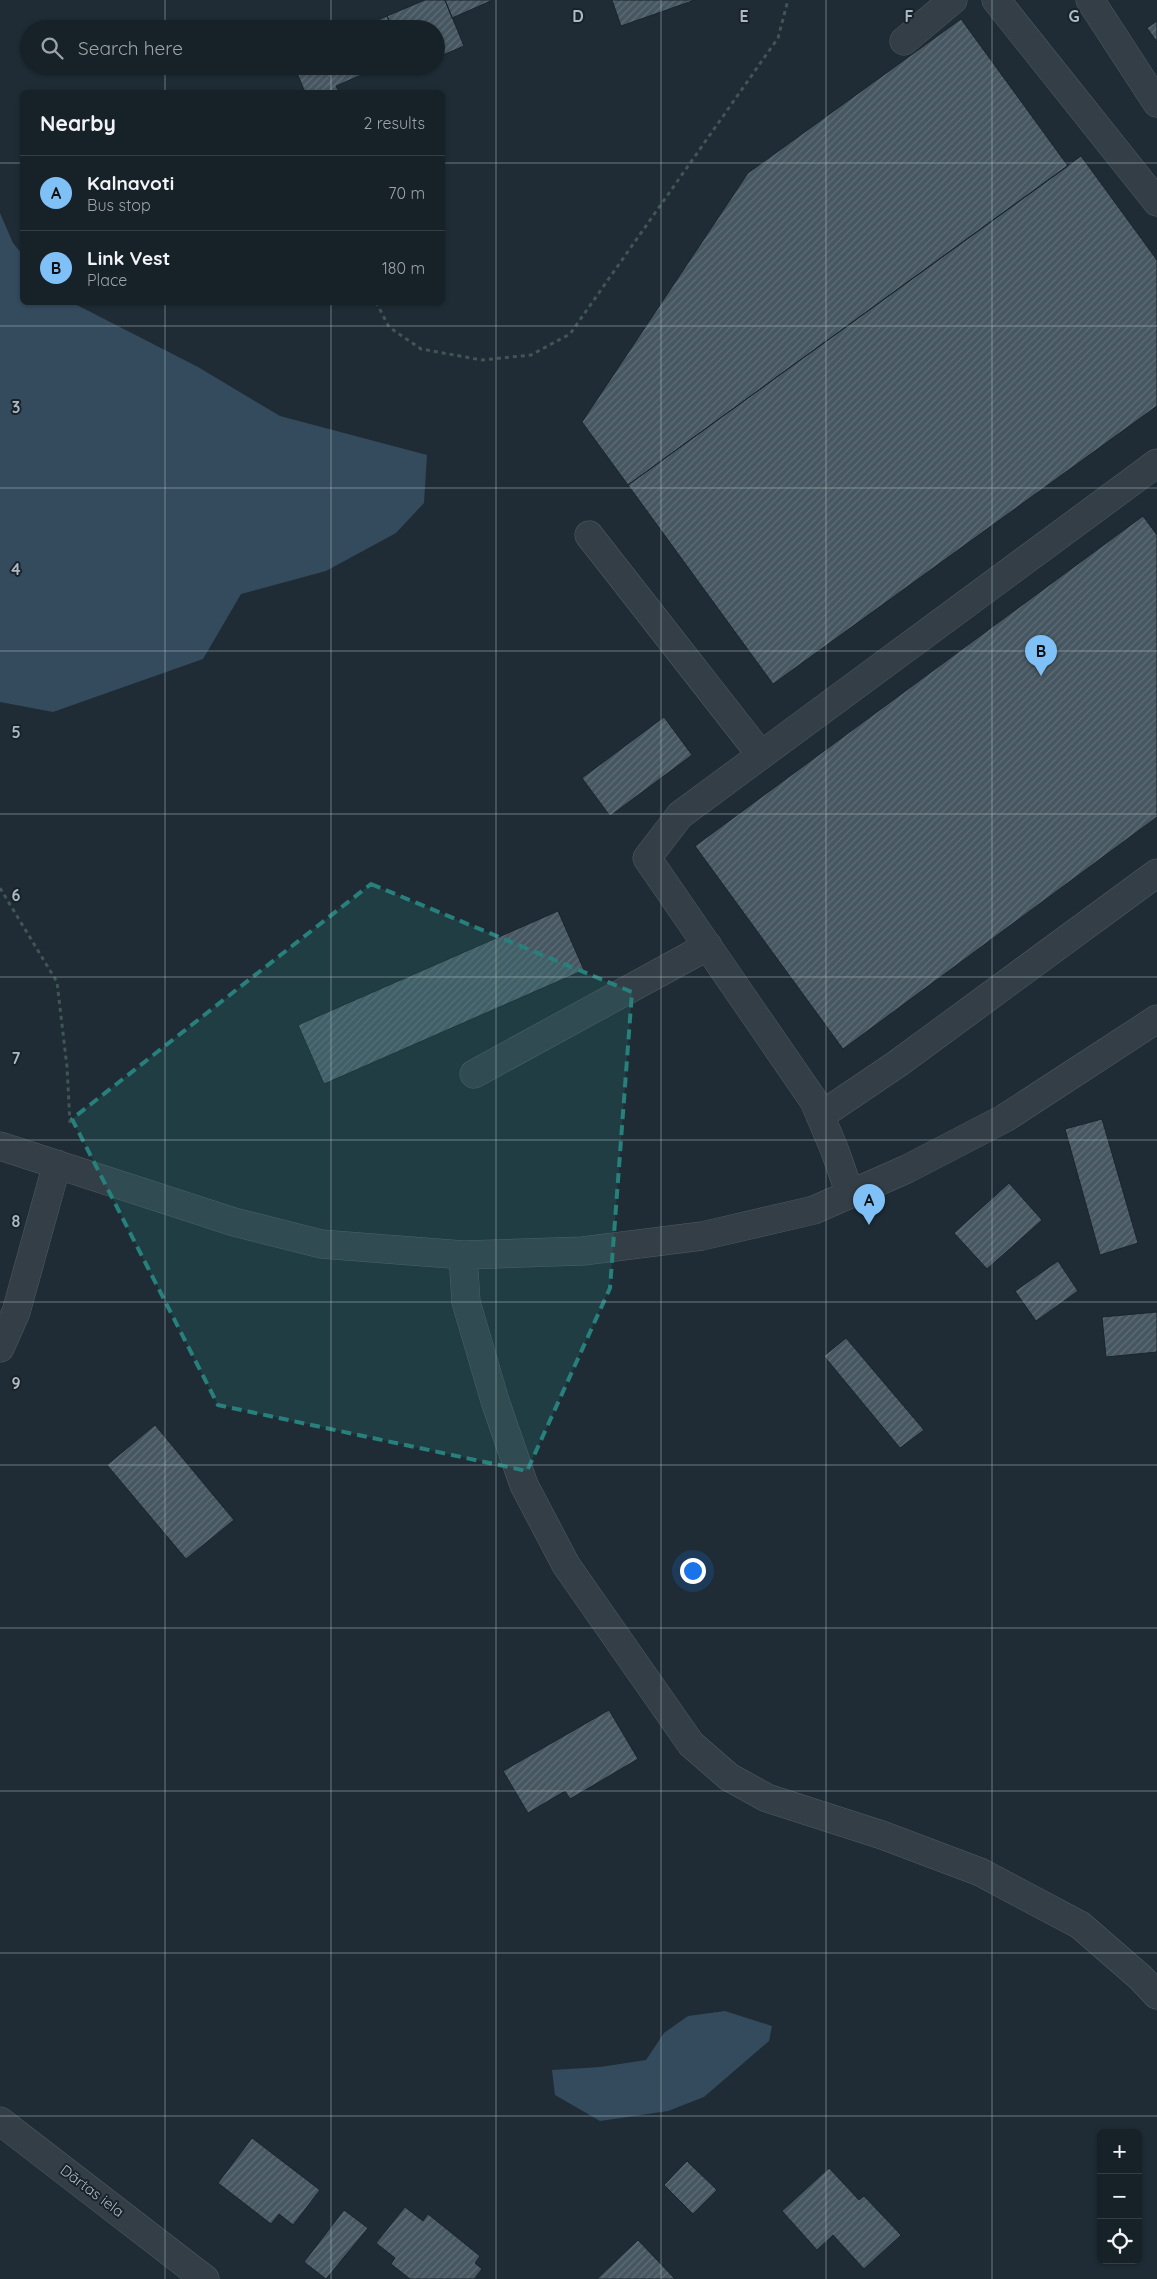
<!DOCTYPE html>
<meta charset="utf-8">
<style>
:root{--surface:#172128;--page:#242e34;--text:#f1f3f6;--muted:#9ea3a8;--line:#363e45;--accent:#7fc0f6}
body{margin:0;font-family:Quicksand,sans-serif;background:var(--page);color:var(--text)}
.controls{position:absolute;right:15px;bottom:15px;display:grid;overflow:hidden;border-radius:8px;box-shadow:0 1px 4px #0004}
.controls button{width:45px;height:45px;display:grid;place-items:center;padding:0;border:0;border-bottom:1px solid var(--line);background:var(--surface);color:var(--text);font:25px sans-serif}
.you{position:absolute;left:692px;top:1570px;width:18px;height:18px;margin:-12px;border:4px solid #fff;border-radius:50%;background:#1a73e8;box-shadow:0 0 0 8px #1a73e833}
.badge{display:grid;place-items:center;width:32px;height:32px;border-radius:50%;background:var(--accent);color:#111;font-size:16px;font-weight:700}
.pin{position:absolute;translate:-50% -41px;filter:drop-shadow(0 1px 2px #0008)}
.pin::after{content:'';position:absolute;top:26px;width:18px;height:15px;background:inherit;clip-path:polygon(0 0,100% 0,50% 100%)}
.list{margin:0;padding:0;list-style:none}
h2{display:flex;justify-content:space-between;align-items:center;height:65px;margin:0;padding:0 20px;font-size:21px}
h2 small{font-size:16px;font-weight:400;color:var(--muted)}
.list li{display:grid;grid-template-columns:32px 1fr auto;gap:15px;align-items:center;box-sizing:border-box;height:75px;padding:0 20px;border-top:1px solid var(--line)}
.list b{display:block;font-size:19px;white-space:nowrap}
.list p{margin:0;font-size:16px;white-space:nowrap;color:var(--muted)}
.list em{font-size:16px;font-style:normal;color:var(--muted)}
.icon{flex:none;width:28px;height:28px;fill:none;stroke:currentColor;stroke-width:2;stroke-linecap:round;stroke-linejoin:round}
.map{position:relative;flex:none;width:1157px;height:2279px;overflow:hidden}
.search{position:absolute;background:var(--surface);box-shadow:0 1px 4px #0004;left:20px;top:20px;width:425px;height:55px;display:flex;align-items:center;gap:12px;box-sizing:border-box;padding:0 18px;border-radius:28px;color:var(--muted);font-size:19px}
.panel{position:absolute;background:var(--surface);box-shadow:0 1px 4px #0004;left:20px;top:90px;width:425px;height:215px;border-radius:8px}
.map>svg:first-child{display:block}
.water{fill:#334b5d}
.building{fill:url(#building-hatch);stroke:#1a252c}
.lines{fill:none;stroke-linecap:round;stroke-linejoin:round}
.minor-casing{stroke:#505c64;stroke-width:29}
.path{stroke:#415554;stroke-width:3;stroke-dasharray:4 4;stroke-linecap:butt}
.minor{stroke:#333e46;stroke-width:28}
.marked{fill:#27807b;fill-opacity:0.2;stroke:#27807b;stroke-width:4;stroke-dasharray:10 6;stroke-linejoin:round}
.grid{fill:none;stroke:#acb9c3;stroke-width:1;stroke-opacity:0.55}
.labels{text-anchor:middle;stroke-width:4;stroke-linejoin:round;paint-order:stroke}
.street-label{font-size:15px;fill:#acb9c3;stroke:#18222a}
.grid-label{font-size:16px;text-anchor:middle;font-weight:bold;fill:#acb9c3;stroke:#18222a;stroke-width:4;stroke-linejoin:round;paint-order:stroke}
</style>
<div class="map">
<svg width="1157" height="2279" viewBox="0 0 1157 2279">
<defs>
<pattern id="building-hatch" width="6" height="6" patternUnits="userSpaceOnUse" patternTransform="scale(1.25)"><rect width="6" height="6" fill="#475761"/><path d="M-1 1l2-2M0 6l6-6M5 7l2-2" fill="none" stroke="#5f6d76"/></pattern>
</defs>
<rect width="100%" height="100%" fill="#1f2c35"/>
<path class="water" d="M0 213 13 243 22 254V302L73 303 198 367 280 416 427 455 424 503 396 533 326 571 241 594 203 659 53 712 0 702Z
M725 2011 772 2026 769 2041 704 2097 668 2111 600 2121 555 2095 552 2070 600 2067 646 2060 664 2033 688 2016Z"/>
<path class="building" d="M425 0H445L464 46 436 58V29H393L387 16Z
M445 0H493L452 18Z
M612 0H695L621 26Z
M387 16 393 29H371L369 24Z
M961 19 1068 166 628 485 582 422 748 173Z
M1157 21V42L1147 28Z
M294 66H382L336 86 339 92H305Z
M1081 156 1157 260V406L773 684 628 485Z
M1143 516 1157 535V817L843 1049 695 846Z
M664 717 692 755 610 816 582 778Z
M558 911 584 970 324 1084 298 1025Z
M1102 1119 1138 1243 1100 1255 1065 1129Z
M1009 1183 1042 1220 987 1269 954 1233Z
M1058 1261 1078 1291 1036 1321 1015 1291Z
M1157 1312V1352L1106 1357 1102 1317Z
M846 1338 924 1430 900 1448 824 1356Z
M155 1425 234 1520 186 1559 107 1465Z
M609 1710 638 1759 570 1799 565 1791 528 1813 503 1771Z
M252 2138 320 2190 293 2225 279 2214 271 2224 218 2183Z
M687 2161 717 2190 693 2214 664 2185Z
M829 2168 859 2200 864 2196 901 2235 864 2269 833 2235 817 2250 782 2211Z
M405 2207 423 2221 428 2214 480 2256 475 2263 482 2269 474 2279H410L391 2264 395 2258 376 2243Z
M344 2210 368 2228 326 2279 304 2262Z
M638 2240 675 2279H597Z"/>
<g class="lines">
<defs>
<path id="minor" d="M996 0 1157 202
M1090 0 1157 103
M904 41 953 0
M589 535 761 755
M474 1074 708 946
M820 1116 897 1064 1157 873
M0 1146 234 1222 321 1244 463 1255 583 1251 702 1236 814 1210 907 1169 1005 1118 1157 1019
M850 1194 835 1151 814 1101 647 858 680 815 1157 463
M463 1255 466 1302 495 1401 524 1485 566 1565 691 1744 729 1777 767 1798 882 1835 980 1872 1080 1925 1141 1978 1157 1995
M0 1348 16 1312 57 1164
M0 2121 205 2279"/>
</defs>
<use href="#minor" class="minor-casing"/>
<path class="path" d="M376 302 389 327 421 349 482 360 531 355 570 334 778 38 788 0
M0 888 57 982 67 1067 70 1123"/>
<use href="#minor" class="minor"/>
</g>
<path class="marked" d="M371 884 632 992 610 1288 527 1471 218 1405 72 1119Z"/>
<path class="grid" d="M165 0V29M331 0V29M496 0V2279M661 0V2279M826 0V2279M992 0V2279M165 66V92M331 66V92M0 163H22M442 163H1157M165 302V2279M331 302V2279M0 326H1157M0 488H1157M0 651H1157M0 814H1157M0 977H1157M0 1140H1157M0 1302H1157M0 1465H1157M0 1628H1157M0 1791H1157M0 1953H1157M0 2116H1157"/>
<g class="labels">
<g class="street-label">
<text transform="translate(92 2191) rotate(37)" y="5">Dārtas iela</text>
</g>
</g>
<g class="grid-label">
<text x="578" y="22">D</text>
<text x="744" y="22">E</text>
<text x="909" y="22">F</text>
<text x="1074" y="22">G</text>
<text x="16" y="413">3</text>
<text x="16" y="575">4</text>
<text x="16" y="738">5</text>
<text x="16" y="901">6</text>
<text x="16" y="1064">7</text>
<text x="16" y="1227">8</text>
<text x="16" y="1389">9</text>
</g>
</svg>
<div class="controls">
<button>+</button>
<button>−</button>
<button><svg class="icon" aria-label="locate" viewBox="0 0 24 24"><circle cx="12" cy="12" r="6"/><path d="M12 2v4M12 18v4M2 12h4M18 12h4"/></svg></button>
</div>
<div class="you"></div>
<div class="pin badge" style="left:869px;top:1225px">A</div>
<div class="pin badge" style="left:1041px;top:676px">B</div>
<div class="search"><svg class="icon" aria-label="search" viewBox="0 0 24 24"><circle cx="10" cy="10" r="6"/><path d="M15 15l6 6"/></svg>Search here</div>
<section class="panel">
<h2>Nearby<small>2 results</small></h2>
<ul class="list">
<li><span class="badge">A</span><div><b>Kalnavoti</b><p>Bus stop</p></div><em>70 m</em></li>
<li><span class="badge">B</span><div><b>Link Vest</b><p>Place</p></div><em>180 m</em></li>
</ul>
</section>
</div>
